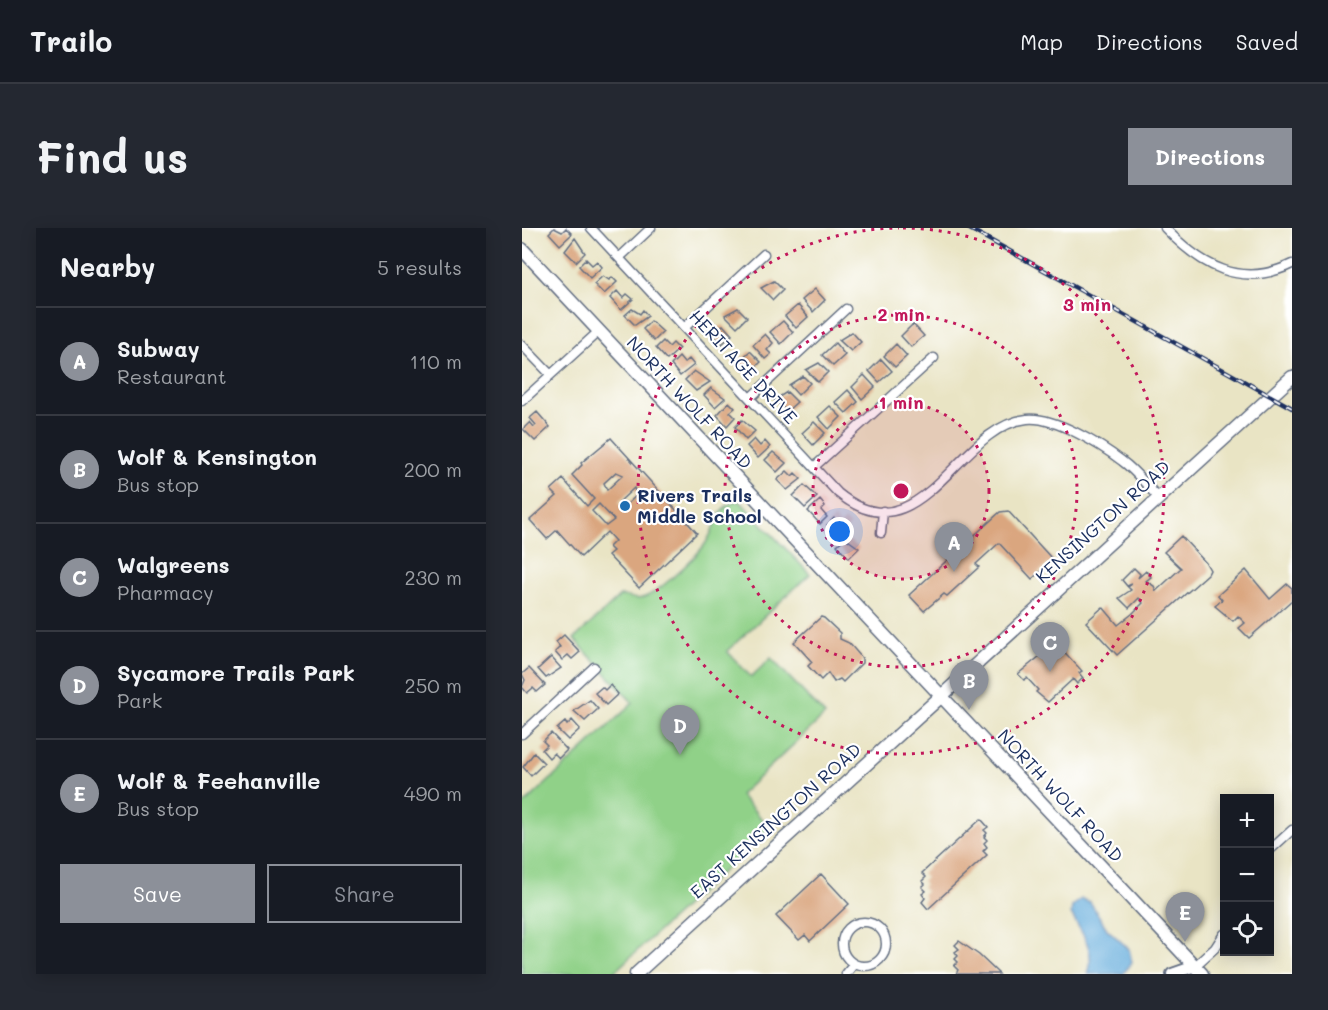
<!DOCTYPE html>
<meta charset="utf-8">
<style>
:root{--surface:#171b24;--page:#242831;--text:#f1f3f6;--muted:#9ea1a6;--line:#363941;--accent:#8c9099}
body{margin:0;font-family:Mali,sans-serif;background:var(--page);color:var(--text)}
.controls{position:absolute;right:18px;bottom:18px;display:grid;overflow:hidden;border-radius:0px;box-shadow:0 3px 15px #0003}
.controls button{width:54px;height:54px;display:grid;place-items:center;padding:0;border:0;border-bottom:2px solid var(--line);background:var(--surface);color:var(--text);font:30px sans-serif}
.you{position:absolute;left:318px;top:304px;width:21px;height:21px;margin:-15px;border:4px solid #fff;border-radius:50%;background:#1a73e8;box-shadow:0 0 0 9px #1a73e833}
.badge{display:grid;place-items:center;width:39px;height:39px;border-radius:50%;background:var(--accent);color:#fff;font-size:20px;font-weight:700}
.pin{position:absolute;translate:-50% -50px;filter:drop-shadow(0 2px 3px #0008)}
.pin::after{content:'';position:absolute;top:32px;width:21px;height:18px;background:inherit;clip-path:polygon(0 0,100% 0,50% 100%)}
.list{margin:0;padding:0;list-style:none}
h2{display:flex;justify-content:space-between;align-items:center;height:78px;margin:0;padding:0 24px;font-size:26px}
h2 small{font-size:20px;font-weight:400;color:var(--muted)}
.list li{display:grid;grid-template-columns:39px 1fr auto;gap:18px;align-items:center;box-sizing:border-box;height:108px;padding:0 24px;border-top:2px solid var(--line)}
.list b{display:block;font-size:22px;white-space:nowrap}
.list p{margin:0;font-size:20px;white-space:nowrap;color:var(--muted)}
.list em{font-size:20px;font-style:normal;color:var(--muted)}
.actions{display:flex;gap:12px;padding:18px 24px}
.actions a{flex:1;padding:14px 0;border:2px solid var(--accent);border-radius:0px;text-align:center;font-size:21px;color:var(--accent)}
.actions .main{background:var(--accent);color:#fff}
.icon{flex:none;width:33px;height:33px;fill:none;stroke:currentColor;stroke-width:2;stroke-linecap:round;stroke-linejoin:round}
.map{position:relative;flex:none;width:770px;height:746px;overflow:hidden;border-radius:0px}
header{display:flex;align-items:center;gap:36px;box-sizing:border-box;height:84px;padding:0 30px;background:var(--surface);border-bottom:2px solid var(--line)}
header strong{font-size:28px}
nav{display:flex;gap:33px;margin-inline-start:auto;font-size:21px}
.intro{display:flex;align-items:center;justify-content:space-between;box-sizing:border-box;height:144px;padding:0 36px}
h1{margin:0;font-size:42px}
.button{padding:15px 27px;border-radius:0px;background:var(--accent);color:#fff;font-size:21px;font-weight:700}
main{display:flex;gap:36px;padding:0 36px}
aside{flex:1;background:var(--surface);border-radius:0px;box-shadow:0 3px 15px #0003}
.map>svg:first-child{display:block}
.green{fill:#90d188;stroke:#568073;stroke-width:1.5}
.water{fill:#64acdb;stroke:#406e9c;stroke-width:1.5}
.building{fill:#daa67f;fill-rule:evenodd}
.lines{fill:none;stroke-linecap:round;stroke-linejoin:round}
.minor-casing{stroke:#636e82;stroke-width:11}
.tertiary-casing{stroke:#636e82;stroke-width:14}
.secondary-casing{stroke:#636e82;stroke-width:15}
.minor{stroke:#fff;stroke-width:8}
.tertiary{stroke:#fff;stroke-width:10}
.secondary{stroke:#fff;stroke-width:12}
.rail-casing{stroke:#1b2f5e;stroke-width:4.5}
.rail{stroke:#fff;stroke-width:2;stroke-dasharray:7;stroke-linecap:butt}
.ring{fill:none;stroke:#c2185b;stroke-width:3;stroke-dasharray:3 6}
.poi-dot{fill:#1f6fb2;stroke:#fff;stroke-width:2}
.labels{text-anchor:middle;stroke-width:4.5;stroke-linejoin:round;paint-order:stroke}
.street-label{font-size:18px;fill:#1b2f5e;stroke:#fff}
.poi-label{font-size:18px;font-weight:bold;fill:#1b2f5e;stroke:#fff;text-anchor:start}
.centre{fill:#c2185b;stroke:#fff;stroke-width:3}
.ring-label{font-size:18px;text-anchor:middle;font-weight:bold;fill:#c2185b;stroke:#fff;stroke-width:4.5;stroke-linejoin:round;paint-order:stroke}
</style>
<header>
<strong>Trailo</strong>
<nav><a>Map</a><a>Directions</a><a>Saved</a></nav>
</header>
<div class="intro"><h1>Find us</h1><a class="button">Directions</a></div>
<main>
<aside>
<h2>Nearby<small>5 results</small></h2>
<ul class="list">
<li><span class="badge">A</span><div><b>Subway</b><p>Restaurant</p></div><em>110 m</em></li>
<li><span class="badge">B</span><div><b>Wolf &amp; Kensington</b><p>Bus stop</p></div><em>200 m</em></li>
<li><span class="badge">C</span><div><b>Walgreens</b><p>Pharmacy</p></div><em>230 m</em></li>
<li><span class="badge">D</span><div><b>Sycamore Trails Park</b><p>Park</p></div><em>250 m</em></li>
<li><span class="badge">E</span><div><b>Wolf &amp; Feehanville</b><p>Bus stop</p></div><em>490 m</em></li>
</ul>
<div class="actions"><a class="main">Save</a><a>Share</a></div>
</aside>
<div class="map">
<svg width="770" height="746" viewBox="0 0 770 746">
<rect width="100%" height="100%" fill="#fff"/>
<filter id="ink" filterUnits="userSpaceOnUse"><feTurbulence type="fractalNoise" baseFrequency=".0167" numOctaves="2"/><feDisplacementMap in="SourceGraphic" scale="12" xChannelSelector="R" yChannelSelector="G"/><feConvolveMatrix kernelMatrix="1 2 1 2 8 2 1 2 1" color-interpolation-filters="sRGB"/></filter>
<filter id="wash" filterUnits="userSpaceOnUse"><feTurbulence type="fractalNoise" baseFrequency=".008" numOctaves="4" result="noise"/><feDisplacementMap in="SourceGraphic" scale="24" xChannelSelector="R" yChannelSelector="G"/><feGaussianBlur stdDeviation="1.35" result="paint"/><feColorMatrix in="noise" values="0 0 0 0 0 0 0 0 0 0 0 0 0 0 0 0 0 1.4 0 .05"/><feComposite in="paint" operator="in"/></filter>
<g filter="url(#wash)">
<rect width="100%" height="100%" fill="#e9e4c4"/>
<path class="green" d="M217 272 288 346 205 423 229 449 249 430 303 487 218 567 248 600 90 746H0V578L111 475 52 411 98 368C106 367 112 373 120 370 137 365 170 332 181 319 194 303 194 277 217 272Z"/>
<path class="water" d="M559 671 568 674 585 701 607 721 610 734 601 746H566C574 722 560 705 549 686L550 679Z"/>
<g id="blocks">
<path class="building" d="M32 0 40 4 44 0 50 6 38 17 27 5Z
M53 10 63 25 54 34 43 23Z
M64 31 70 37 75 33 80 39 68 50 57 38Z
M81 48 87 52 90 49 95 54 82 66 72 56Z
M252 53 261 62 251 72 239 60Z
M293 61 303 72 291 84 280 72Z
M95 63 101 70 105 66 111 71 99 82 88 70Z
M276 77 286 89 274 100 263 88Z
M216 80 225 89 215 99 203 87Z
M110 81 118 86 121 82 126 88 113 97 103 87Z
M129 93 141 104 132 113 121 101Z
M261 93 271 104 259 116 248 104Z
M391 96 402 108 389 119 379 108Z
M201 97 210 107 200 116 188 104Z
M330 104 339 114 329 123 317 112Z
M243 106 251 115 245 122 249 126 243 131 231 117Z
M141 113 147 119 151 115 157 121 145 132 134 120Z
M313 115 323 127 311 138 300 127Z
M374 116 385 128 373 139 362 128Z
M228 123 239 134 226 146 216 134Z
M157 129 162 135 167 131 172 137 158 148 149 137Z
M359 131 370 143 357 154 347 143Z
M297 135 306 144 296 154 284 142Z
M172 143 188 154 174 163 163 152Z
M342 147 353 159 340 171 330 159Z
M281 148 288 155 276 167 267 157Z
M189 160 203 170 193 179 182 167Z
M326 162 336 174 324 185 313 174Z
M265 164 275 174 265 183 252 172Z
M207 174 213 180 208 184 213 189 205 198 195 187Z
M308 178 319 189 307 201 296 189Z
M15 184 28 199 13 213 1 201 8 194 12 199 14 197 8 190Z
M220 192 233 203 224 212 213 199Z
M292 194 303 205 291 217 280 205Z
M89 210 175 305 117 360 86 327 91 323 87 319 93 313 85 304 59 329 35 302 25 311 8 292 35 268 29 262 41 251 65 278 72 271 50 247 60 237 59 235ZM94 244 101 247 85 262 82 255ZM112 260 115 267 104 277 102 274 99 277 97 274ZM77 276 92 292 84 298 70 283Z
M232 211 238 218 243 213 248 219 236 230 225 218Z
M251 224 264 235 255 244 243 232Z
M265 243 270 248 273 245 279 251 265 262 255 252Z
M282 257 295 269 283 280 271 268Z
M298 272 303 278 299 282 305 289 298 296 286 283Z
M486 283 531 332 510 351 477 315 454 336 457 339 425 368 422 366 402 383 387 367 478 284Z
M312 290 318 297 322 292 328 298 316 309 305 297Z
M659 308 684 335 688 342 686 346 595 427 564 394 581 379 596 397 610 386 621 375 617 370 607 380 597 370 609 362 606 359 610 356 605 358 600 352 612 340 618 346 616 350 624 343 629 349 624 353 632 358 634 363 659 340 642 324Z
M323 310 337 320 327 330 315 317Z
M724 342 748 371 765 356 770 360V372L727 410 717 400 723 395 716 388 711 393 693 378 700 372 696 367Z
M299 389 302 390 318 405V411L327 415 340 430V435L321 454 318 451 312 454 306 445 299 452 286 438 290 434 272 414Z
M42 407 58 424 50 431 46 427 40 432 33 424 38 419 34 414Z
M534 415 560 443 557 445 561 450 555 456 551 451 526 474 514 464 516 462 505 450 502 452 496 446Z
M29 429 39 440 24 450 16 441Z
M7 440 23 457 15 464 11 460 5 465 0 459 3 452 0 446Z
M88 457 96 466 84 477 73 465 80 459 83 462Z
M68 472 76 481 63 493 52 483Z
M50 492 58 501 46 512 35 501 43 494 45 497Z
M29 505 45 522 37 530 32 525 27 530 20 522 25 517 21 513Z
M12 525 22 535 9 548 1 539Z
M459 591 466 599 462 602 465 605 462 609 465 612 462 615 465 619 461 623 465 627 406 681 400 674 403 670 400 666 404 663 400 659 403 656 400 653 404 649 400 645Z
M299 646 327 676 288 713 283 707 277 712 254 688Z
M437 713 457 727 477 746H434L436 742 432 738 436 734 433 731 436 728 433 724 437 721 433 717Z"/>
</g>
</g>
<g filter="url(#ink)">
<use href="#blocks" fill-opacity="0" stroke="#636e82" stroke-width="1.5"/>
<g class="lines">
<defs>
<path id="minor" d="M69 0 316 265C399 333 435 198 505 191 532 188 579 217 600 233 614 243 624 257 636 269
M643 0C679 38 719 61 770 36
M97 30 129 0
M162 100 242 26
M0 117 28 146
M228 170 324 81
M0 173 76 104
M292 239 412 130
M359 305 361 283
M0 506 72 439
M748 622 770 602
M320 716a22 22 0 1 1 44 0a22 22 0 1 1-44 0Z
M673 738 693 720 702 706
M324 746 332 736"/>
<path id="tertiary" d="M650 746 673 738"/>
<path id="secondary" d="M0 21 680 746
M114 746 770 149"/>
</defs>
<use href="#minor" class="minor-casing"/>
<use href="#tertiary" class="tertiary-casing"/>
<use href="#secondary" class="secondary-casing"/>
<use href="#minor" class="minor"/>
<use href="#tertiary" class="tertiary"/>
<use href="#secondary" class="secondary"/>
<defs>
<path id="rail" d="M446 0 770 180"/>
</defs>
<use href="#rail" class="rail-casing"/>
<use href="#rail" class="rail"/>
</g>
</g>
<circle cx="379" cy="263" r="88" fill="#c2185b" fill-opacity=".12"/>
<g class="ring">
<circle cx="379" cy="263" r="88"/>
<circle cx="379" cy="263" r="176"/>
<path d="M381 0A263 263 0 1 1 377 0"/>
</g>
<circle class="poi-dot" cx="103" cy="278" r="6"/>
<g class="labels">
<g class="street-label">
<text transform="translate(221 139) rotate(47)" y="6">HERITAGE DRIVE</text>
<text transform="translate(167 175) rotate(47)" y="6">NORTH WOLF ROAD</text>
<text transform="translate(581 294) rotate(-42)" y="6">KENSINGTON ROAD</text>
<text transform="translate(538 568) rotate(47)" y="6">NORTH WOLF ROAD</text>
<text transform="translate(254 593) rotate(-42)" y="6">EAST KENSINGTON ROAD</text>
</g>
<g class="poi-label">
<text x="115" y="274">Rivers Trails<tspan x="115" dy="21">Middle School</tspan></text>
</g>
</g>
<circle cx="379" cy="263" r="9" class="centre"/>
<g class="ring-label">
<text x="565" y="83">3 min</text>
<text x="379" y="93">2 min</text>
<text x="379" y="181">1 min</text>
</g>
</svg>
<div class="controls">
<button>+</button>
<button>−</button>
<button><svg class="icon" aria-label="locate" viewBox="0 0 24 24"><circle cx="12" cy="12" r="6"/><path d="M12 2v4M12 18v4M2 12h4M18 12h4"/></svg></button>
</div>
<div class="you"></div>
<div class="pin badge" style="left:432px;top:344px">A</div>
<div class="pin badge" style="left:447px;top:482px">B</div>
<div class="pin badge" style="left:528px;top:444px">C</div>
<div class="pin badge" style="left:158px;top:527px">D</div>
<div class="pin badge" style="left:663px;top:714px">E</div>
</div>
</main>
